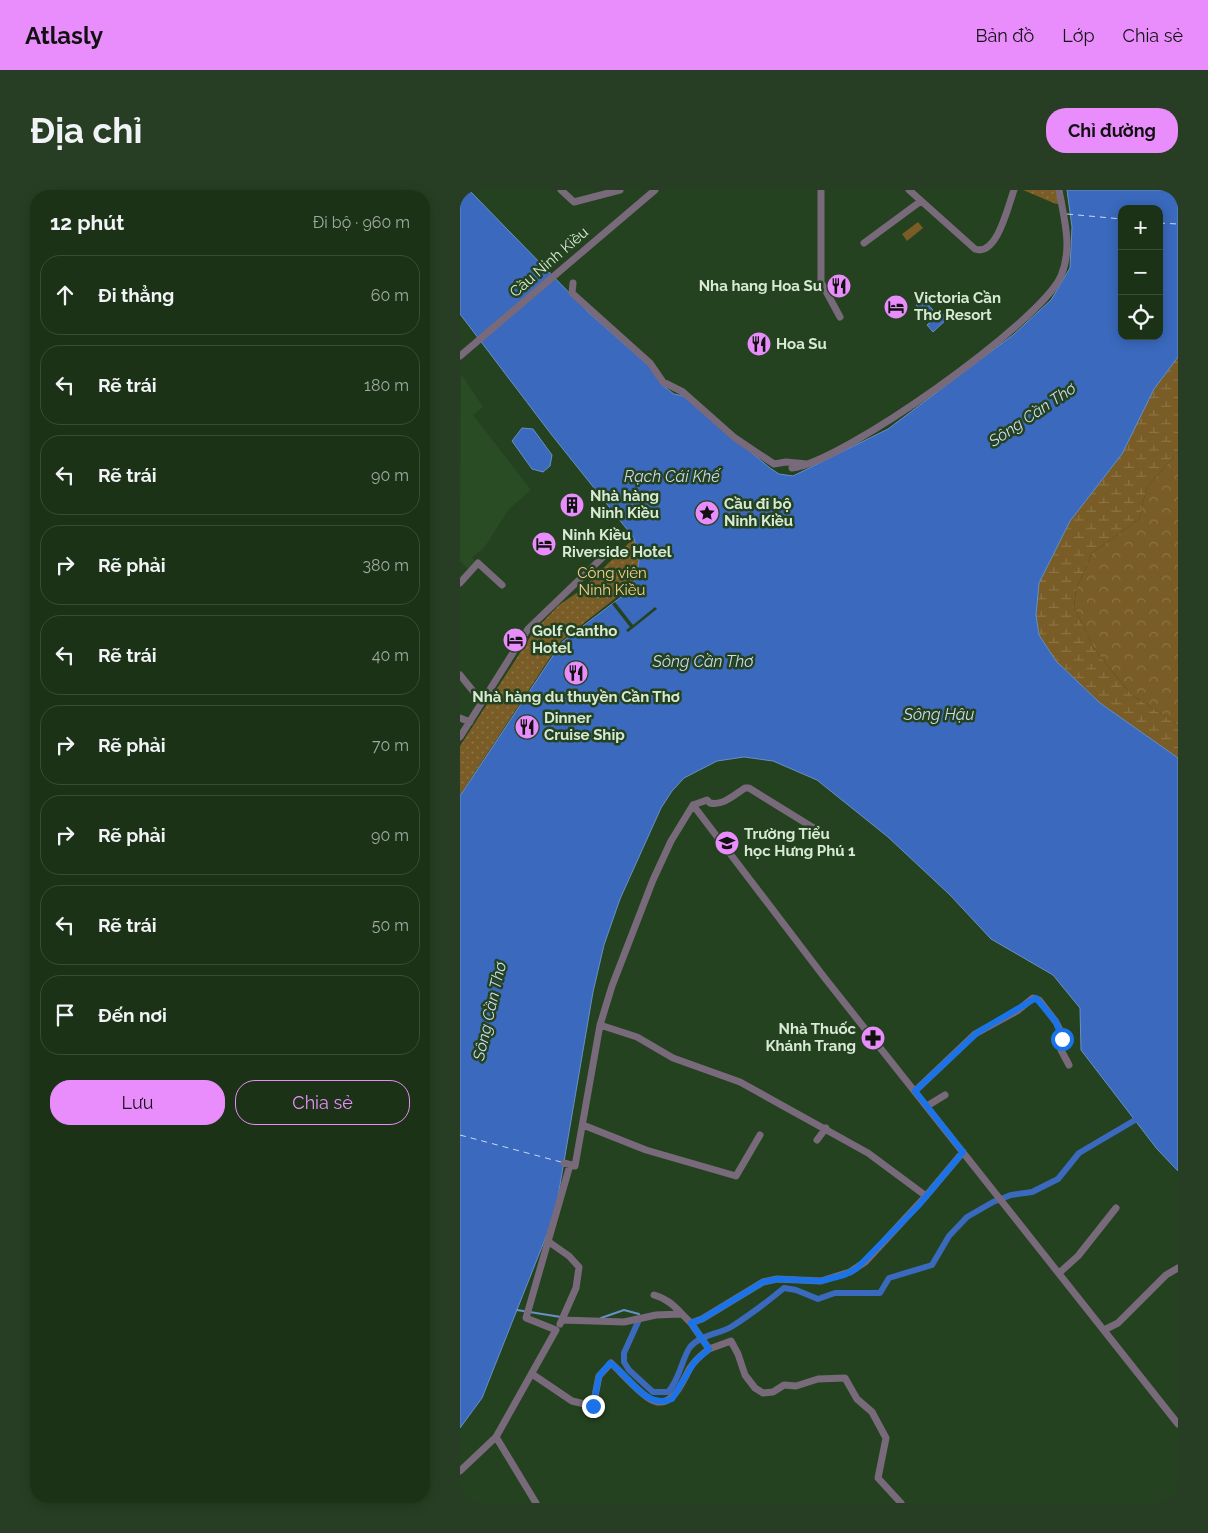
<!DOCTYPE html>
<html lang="vi">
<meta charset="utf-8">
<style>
:root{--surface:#1b3217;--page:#283e24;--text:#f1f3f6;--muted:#a0aaa1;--line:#394d36;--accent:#ea8dfc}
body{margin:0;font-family:Raleway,sans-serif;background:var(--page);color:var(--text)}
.controls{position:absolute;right:15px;top:15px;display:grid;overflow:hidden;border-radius:10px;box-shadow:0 2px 12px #0003}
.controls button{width:45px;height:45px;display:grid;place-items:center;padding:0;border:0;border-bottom:1px solid var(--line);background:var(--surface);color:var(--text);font:25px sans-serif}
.stop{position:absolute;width:15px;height:15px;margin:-11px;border:4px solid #1a73e8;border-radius:50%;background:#fff}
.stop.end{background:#1a73e8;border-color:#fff;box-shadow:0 1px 5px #0008}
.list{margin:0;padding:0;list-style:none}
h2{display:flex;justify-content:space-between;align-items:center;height:65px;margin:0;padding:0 20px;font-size:21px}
h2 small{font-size:16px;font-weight:400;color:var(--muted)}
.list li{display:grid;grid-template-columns:32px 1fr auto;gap:15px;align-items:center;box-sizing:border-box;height:80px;margin:0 10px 10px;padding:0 10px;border:1px solid var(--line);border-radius:20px}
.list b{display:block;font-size:19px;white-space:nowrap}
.list em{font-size:16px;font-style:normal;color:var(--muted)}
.actions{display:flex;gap:10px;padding:15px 20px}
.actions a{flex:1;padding:11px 0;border:1px solid var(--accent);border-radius:20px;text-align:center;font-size:18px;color:var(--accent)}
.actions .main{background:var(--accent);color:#111}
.icon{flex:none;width:28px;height:28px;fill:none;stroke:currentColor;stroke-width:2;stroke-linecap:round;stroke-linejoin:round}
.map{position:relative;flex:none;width:718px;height:1313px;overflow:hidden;border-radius:20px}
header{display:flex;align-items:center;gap:30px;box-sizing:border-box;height:70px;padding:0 25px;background:var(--accent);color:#111}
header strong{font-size:24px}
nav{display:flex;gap:28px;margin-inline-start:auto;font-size:18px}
.intro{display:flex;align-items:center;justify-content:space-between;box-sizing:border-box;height:120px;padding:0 30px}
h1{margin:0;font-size:35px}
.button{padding:12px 22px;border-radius:20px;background:var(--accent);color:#111;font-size:18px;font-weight:700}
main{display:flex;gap:30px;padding:0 30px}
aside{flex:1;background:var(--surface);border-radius:20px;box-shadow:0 2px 12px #0003}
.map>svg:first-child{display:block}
.built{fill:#294c24}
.green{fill:#795c26}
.forest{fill:url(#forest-crowns)}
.wetland{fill:url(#wetland-marsh)}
.park{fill:url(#park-dots)}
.water{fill:#3a69bd;stroke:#6990c4;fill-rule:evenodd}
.pier{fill:#24421f}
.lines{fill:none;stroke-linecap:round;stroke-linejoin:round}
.stream{stroke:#6990c4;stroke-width:2}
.canal{stroke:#3a69bd;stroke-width:6}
.ferry{stroke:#ccdaf0;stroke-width:1;stroke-dasharray:6 5;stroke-linecap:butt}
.minor{stroke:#786a7a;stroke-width:7}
.route{stroke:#1a73e8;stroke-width:6}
.labels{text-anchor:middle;stroke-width:5;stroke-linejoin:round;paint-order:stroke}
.street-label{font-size:15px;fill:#d8ead5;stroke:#24421f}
.poi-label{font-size:15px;font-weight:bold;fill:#d8ead5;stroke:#24421f;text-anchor:start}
.park-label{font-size:15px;fill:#fbd188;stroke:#24421f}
.water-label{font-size:16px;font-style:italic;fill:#ccdaf0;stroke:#24421f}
</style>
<header>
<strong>Atlasly</strong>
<nav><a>Bản đồ</a><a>Lớp</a><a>Chia sẻ</a></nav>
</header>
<div class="intro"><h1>Địa chỉ</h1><a class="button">Chỉ đường</a></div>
<main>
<aside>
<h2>12 phút<small>Đi bộ · 960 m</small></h2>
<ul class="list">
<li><svg class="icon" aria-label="ahead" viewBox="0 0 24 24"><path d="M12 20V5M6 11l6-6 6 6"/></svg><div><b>Đi thẳng</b></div><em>60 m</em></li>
<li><svg class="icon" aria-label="left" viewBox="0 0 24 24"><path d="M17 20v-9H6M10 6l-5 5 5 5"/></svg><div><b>Rẽ trái</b></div><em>180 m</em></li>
<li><svg class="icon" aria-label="left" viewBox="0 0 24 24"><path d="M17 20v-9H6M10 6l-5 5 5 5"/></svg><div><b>Rẽ trái</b></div><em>90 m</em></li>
<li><svg class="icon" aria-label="right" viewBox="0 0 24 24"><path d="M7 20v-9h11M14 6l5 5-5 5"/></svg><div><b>Rẽ phải</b></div><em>380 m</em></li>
<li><svg class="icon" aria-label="left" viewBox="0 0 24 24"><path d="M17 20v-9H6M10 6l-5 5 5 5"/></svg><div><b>Rẽ trái</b></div><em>40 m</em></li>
<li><svg class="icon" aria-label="right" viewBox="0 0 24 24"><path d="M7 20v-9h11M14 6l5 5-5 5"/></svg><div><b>Rẽ phải</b></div><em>70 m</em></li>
<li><svg class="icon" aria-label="right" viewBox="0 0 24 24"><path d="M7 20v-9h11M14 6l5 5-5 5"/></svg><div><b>Rẽ phải</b></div><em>90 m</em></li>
<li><svg class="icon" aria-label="left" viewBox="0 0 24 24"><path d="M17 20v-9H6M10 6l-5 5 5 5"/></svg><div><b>Rẽ trái</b></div><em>50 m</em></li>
<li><svg class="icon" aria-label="arrive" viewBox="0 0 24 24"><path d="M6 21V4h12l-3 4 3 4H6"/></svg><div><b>Đến nơi</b></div></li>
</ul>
<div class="actions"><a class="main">Lưu</a><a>Chia sẻ</a></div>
</aside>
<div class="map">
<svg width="718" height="1313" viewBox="0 0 718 1313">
<defs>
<pattern id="forest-crowns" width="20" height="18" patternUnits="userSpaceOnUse" patternTransform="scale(1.25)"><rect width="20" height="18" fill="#795c26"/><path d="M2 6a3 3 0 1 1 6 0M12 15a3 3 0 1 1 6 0" fill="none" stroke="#8b7445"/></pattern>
<pattern id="wetland-marsh" width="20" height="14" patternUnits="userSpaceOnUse" patternTransform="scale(1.25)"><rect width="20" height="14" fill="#795c26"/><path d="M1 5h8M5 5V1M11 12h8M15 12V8" fill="none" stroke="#8b7445"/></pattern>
<pattern id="park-dots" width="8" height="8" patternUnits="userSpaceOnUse" patternTransform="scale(1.25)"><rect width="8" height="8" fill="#795c26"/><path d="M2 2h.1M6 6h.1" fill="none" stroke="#8b7445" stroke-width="1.8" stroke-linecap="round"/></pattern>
</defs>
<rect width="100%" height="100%" fill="#24421f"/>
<path class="built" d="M1 184 23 217 13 225 71 300 49 319 24 358 12 367 16 373 9 380 0 371Z"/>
<path class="green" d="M458 32 463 38 447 51 442 44Z"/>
<path class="forest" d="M718 262V535L671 504 635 460 614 417 616 400 632 363 679 329 687 297Z"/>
<path class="wetland" d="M718 167V262L687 297 679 329 632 363 616 400 614 417 635 460 671 504 718 535V568L640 513 596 471 579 445 576 425 579 393 610 331 662 264 694 199Z"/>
<path class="park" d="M563 0H602L605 13 596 14Z
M173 349 177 355 179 370 178 380 171 396 101 451 0 605V556L74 441 99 415 121 400Z"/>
<path class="water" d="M0 0H9L128 122 189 176 202 195 214 204 223 206 310 278 319 284 333 286 428 239 553 145 591 110 610 78 612 37 607 0H718V167L694 199 662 264 610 331 579 393 576 425 579 445 596 471 640 513 718 568V981L697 959 621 860 620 818 593 785 531 749 490 705 428 647 357 590 313 571 284 567 257 571 224 588 212 601 201 618 160 709 144 755 133 802 95 1024 22 1208 0 1238V606L102 452 165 404 176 388 179 370 174 348 91 244 0 124ZM662 19H699V146H662Z
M463 109 473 120 467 126 456 115Z
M481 122 487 129 473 142 467 135Z
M62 238 73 239 92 265 90 276 83 282 72 279 52 251Z"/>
<path class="pier" d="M155 412 173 435 195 417 197 419 168 442 166 440 170 437 152 414Z"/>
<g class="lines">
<path class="stream" d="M57 1120 101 1127
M141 1128 164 1120 179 1124"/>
<path class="canal" d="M178 1132 164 1163V1172L169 1180 193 1202H208C220 1189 221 1171 230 1157 240 1145 259 1144 271 1137 290 1125 307 1112 324 1098L336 1100 358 1109 375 1103H420L429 1088 472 1075 489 1046 507 1027 533 1012 551 1005 572 1002 598 989 619 963 675 930"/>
<path class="ferry" d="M607 24 662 29
M699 33 718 34
M0 945 101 972"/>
<path class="minor" d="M101 0 114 12 160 0
M361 0V92L380 127
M449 0 515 59C537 67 548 16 554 0
M404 53 461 11
M113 93 112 103 190 173 203 192 223 202 275 248 314 274 326 272 347 274
M0 166 195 0
M332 278C382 273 581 132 601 86 613 57 604 29 599 0
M0 393 18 373 42 395
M0 485 22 512
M0 528 10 532
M0 547 68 439 144 366
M233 615 247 610 250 613C263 616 274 605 285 598H289L365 645
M140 835 177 847 213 868 280 892 408 963 466 1006 405 1072 390 1082 361 1091 317 1089 303 1092 242 1129 231 1133C218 1121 212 1110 194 1105
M455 901 515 844 557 821 573 808 579 810 596 832 601 842V860L609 875
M467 916 485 905
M123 935 186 960 276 986 300 945
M357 950 366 938
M104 973 115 976 140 835 152 796 193 690 211 651 233 615 364 787 718 1234
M466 1006 503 962
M89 1052 109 1066 119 1077 116 1098 100 1134
M599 1083 618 1066 656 1018
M102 1130 164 1132 196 1125 221 1124
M644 1140 658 1133 706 1085 718 1078
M249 1159 271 1151 278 1164 285 1185 295 1198 303 1203 313 1202 324 1195 336 1196 358 1189 385 1188 397 1209 412 1222 426 1248 418 1288 441 1313
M72 1184 112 1211 133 1216 139 1186 151 1173C163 1184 174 1198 187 1207 211 1224 221 1194 230 1178 235 1170 241 1165 249 1159L231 1133
M36 1247 76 1313
M0 1281 36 1247 96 1140 66 1128 110 975"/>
</g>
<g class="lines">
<path class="route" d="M133 1216 139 1186 150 1173C169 1185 185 1220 212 1209L235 1171 249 1159 231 1133 242 1129 303 1092 318 1089 361 1091 384 1085 396 1079 458 1016 503 962 455 901 518 842 576 808 596 832 602 849"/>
</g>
<defs>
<symbol id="restaurant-disc" viewBox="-11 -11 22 22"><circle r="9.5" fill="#ea8dfc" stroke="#24421f"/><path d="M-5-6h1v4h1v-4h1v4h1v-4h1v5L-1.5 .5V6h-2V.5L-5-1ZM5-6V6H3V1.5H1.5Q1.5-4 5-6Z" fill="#111"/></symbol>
<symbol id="hotel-disc" viewBox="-11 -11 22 22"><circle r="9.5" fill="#ea8dfc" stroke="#24421f"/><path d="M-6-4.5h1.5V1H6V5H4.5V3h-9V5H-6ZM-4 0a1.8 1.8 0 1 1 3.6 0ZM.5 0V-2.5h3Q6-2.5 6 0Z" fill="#111"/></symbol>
<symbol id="building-disc" viewBox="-11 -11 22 22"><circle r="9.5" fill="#ea8dfc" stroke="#24421f"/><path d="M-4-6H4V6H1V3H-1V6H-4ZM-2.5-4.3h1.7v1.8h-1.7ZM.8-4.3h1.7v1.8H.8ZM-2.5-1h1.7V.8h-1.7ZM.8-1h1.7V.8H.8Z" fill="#111"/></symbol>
<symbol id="sight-disc" viewBox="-11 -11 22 22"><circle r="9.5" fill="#ea8dfc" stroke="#24421f"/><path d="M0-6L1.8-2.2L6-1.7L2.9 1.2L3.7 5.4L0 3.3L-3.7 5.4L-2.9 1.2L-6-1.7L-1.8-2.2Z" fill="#111"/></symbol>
<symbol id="school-disc" viewBox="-11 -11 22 22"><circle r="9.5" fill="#ea8dfc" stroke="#24421f"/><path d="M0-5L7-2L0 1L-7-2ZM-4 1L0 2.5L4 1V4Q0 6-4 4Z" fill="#111"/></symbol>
<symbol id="pharmacy-disc" viewBox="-11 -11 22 22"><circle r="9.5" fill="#ea8dfc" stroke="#24421f"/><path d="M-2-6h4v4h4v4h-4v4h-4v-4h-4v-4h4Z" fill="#111"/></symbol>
</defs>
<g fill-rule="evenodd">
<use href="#restaurant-disc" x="365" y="82" width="28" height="28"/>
<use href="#hotel-disc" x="422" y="103" width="28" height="28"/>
<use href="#restaurant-disc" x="285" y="140" width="28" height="28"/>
<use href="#building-disc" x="98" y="301" width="28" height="28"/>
<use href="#sight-disc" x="233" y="309" width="28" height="28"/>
<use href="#hotel-disc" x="70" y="340" width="28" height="28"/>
<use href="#hotel-disc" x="41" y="436" width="28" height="28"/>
<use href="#restaurant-disc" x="102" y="469" width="28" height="28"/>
<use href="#restaurant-disc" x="53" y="523" width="28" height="28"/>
<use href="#school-disc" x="253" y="639" width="28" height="28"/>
<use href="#pharmacy-disc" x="399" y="834" width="28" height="28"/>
</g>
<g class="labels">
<g class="street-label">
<text transform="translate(89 72) rotate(-41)" y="5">Cầu Ninh Kiều</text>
</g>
<g class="poi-label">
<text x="362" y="101" text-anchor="end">Nha hang Hoa Su</text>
<text x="454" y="113">Victoria Cần<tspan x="454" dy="17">Thơ Resort</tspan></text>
<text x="316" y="159">Hoa Su</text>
<text x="130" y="311">Nhà hàng<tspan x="130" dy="17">Ninh Kiều</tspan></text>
<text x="264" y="319">Cầu đi bộ<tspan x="264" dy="17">Ninh Kiều</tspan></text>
<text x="102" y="350">Ninh Kiều<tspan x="102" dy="17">Riverside Hotel</tspan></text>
<text x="72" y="446">Golf Cantho<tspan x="72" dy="17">Hotel</tspan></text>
<text x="116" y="512" text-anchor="middle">Nhà hàng du thuyền Cần Thơ</text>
<text x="84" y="533">Dinner<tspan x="84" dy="17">Cruise Ship</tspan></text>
<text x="284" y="649">Trường Tiểu<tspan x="284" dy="17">học Hưng Phú 1</tspan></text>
<text x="396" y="844" text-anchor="end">Nhà Thuốc<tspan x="396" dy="17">Khánh Trang</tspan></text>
</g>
<g class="park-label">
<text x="152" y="388">Công viên<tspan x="152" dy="17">Ninh Kiều</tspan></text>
</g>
<g class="water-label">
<text transform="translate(572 224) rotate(-34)" y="6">Sông Cần Thơ</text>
<text x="212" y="292">Rạch Cái Khế</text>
<text x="243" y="477">Sông Cần Thơ</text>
<text x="479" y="530">Sông Hậu</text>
<text transform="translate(29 821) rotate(-77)" y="6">Sông Cần Thơ</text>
</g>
</g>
</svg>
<div class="controls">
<button>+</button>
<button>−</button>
<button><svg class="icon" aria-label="locate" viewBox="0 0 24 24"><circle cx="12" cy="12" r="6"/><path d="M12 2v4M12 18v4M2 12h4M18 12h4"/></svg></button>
</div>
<div class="stop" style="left:602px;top:849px"></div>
<div class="stop end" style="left:133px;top:1216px"></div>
</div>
</main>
